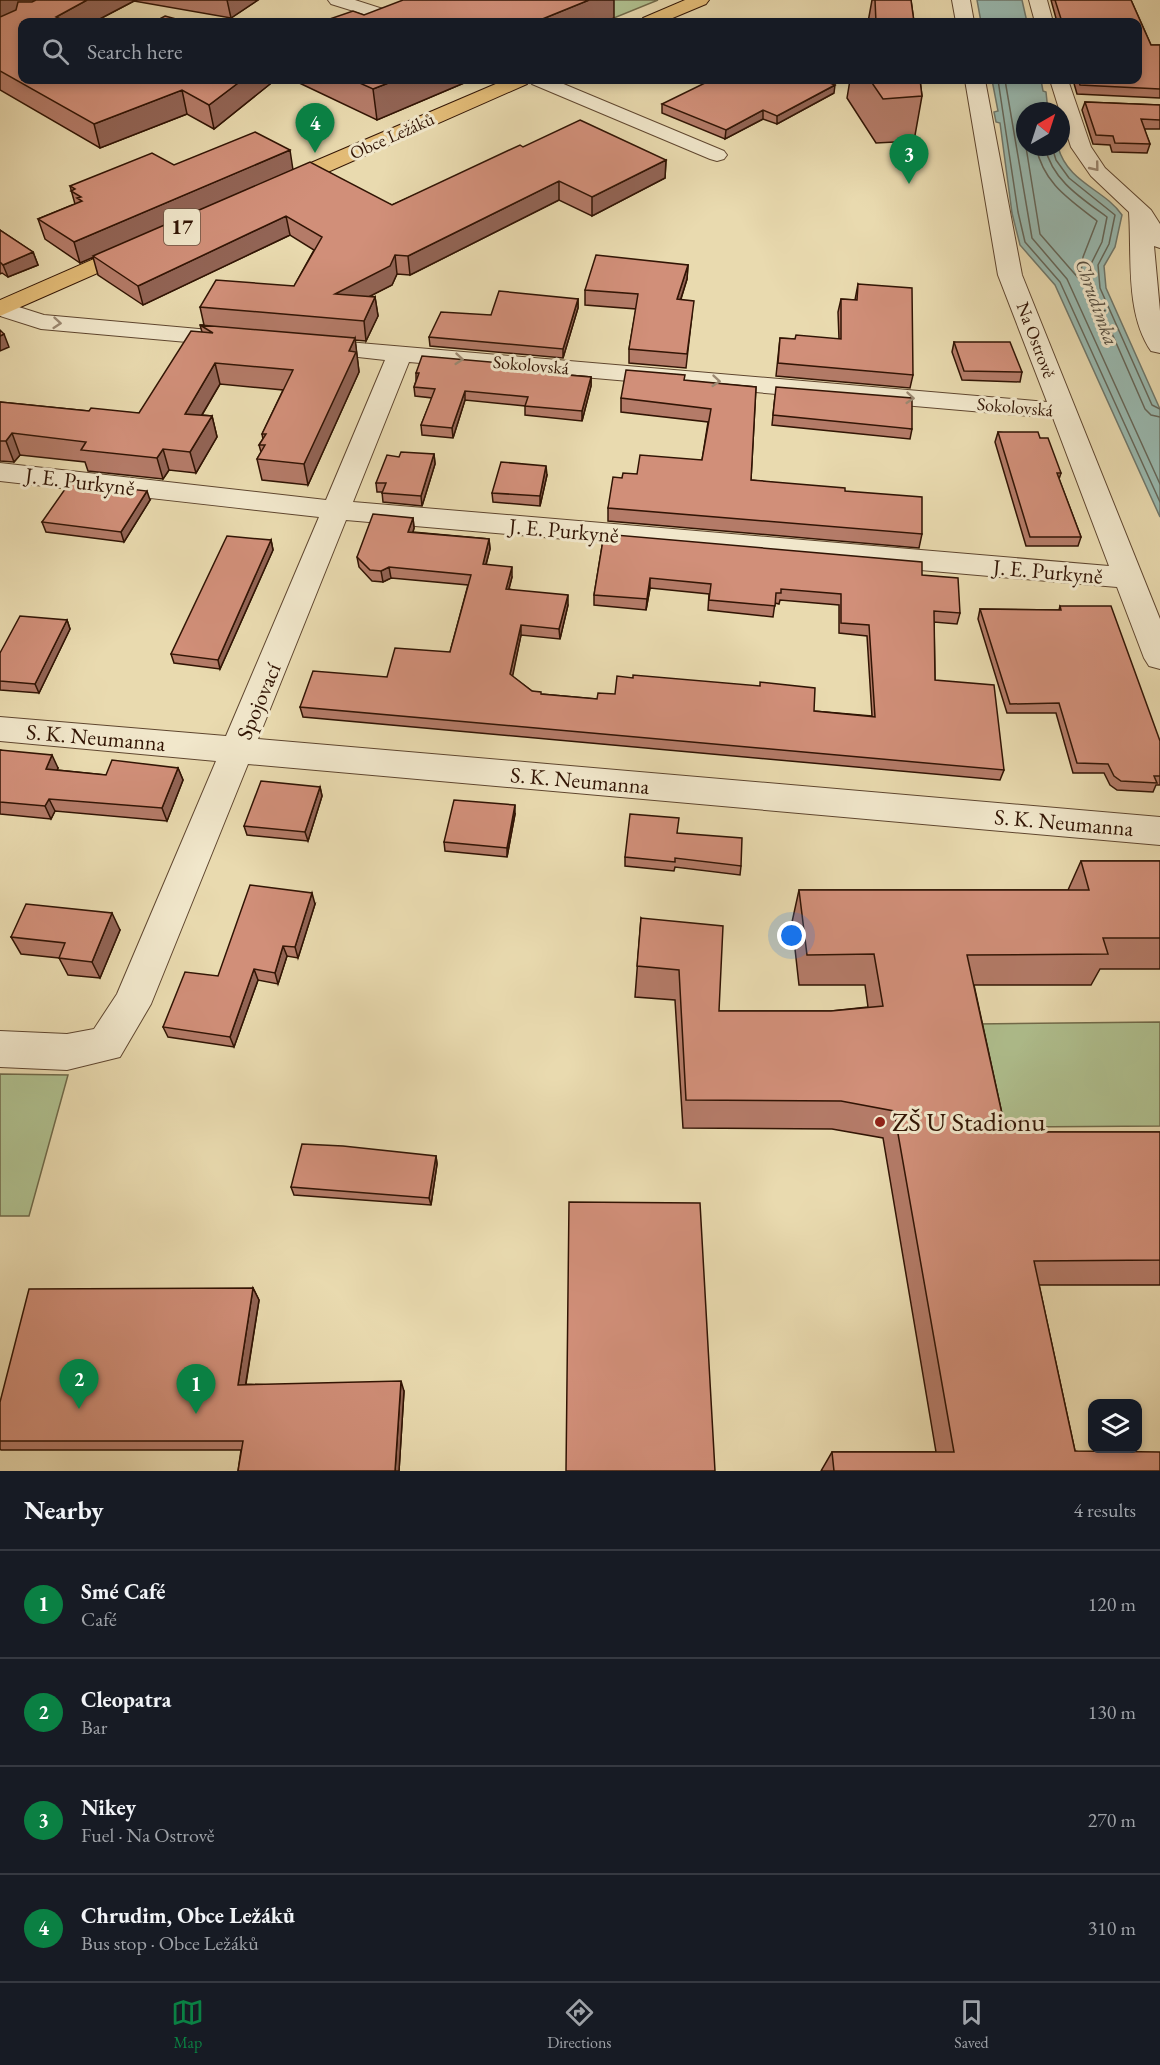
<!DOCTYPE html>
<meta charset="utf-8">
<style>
:root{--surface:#171b24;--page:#20242c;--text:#f1f3f6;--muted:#9ea1a6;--line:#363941;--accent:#0b8043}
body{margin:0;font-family:"EB Garamond",serif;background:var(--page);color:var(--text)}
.controls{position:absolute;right:18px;bottom:18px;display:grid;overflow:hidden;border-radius:12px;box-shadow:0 3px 9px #0003}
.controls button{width:54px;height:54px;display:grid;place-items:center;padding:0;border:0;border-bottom:2px solid var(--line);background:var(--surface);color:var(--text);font:30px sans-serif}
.compass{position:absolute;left:1016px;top:102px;width:54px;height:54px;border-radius:50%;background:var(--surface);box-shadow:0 3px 9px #0003;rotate:39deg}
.you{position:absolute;left:792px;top:936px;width:21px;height:21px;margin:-15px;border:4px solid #fff;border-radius:50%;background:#1a73e8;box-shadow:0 0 0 9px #1a73e833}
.badge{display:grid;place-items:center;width:39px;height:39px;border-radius:50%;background:var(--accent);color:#fff;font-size:20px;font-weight:700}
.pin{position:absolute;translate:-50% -50px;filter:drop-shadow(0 2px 3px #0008)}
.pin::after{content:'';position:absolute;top:32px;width:21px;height:18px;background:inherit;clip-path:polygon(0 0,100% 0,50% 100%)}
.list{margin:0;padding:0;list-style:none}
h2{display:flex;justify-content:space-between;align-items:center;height:78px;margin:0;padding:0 24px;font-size:26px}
h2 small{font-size:20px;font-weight:400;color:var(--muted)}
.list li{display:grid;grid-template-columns:39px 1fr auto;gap:18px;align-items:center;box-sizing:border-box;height:108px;padding:0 24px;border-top:2px solid var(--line)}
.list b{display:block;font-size:22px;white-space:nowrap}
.list p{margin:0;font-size:20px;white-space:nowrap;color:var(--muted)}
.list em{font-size:20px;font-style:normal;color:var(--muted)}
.icon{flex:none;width:33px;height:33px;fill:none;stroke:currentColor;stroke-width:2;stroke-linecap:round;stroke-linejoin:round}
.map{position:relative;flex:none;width:1160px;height:1471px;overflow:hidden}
.search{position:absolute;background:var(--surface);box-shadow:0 3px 9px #0003;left:18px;right:18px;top:18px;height:66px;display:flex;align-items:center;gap:15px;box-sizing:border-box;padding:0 21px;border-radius:12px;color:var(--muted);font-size:22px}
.sheet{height:510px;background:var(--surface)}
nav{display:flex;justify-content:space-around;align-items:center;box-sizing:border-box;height:84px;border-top:2px solid var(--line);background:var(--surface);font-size:16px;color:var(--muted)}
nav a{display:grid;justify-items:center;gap:3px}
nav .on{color:var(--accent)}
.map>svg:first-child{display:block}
.green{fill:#b0c190;stroke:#706a4a;stroke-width:1.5}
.water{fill:#99bab1;stroke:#6f786c;stroke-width:1.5}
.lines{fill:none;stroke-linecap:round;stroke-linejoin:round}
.shore{stroke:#65675a;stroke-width:1.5}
.minor-casing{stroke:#5f462f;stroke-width:2}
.major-casing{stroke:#311404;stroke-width:2}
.minor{fill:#f1e7cb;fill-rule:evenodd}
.major{fill:#e4bd78;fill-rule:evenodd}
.wall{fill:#b47b68;stroke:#311404;stroke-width:1.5}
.shaded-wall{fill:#926455;stroke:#311404;stroke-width:1.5}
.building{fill:#d18f79;stroke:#311404;stroke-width:1.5}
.oneway{stroke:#9b8871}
.poi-dot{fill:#8f2418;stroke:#f1e7cb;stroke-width:2}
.labels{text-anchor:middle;stroke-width:6;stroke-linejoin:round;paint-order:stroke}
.far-street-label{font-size:18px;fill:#311404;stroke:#f1e7cb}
.far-water-label{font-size:20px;font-style:italic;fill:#554e41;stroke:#f1e7cb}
.shield{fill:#f1e7cb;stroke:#6b5340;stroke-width:1.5}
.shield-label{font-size:21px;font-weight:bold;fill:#311404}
.street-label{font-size:22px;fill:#311404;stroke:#f1e7cb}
.near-poi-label{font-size:27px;fill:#311404;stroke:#f1e7cb;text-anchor:start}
</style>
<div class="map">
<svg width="1160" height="1471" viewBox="0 0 1160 1471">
<rect width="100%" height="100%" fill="#e9daaf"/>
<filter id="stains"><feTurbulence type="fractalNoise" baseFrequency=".00333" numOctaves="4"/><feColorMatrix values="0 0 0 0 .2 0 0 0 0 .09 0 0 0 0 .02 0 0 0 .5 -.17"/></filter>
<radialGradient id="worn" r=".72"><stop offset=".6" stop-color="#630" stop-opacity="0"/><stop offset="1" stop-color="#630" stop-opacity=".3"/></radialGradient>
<path class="green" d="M590 0H658L614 18 587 8Z
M1160 1022V1126L998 1127 975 1024Z
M0 1074 68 1075 29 1216H0Z"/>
<path class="water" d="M977 0H1022L1027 22H981Z
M992 80H1041L1043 91 1046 92 1048 111H1025V147H1058C1068 183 1104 189 1122 215L1115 247 1104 266 1106 288 1160 409V517L1055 285 1020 245 1012 213 1000 123 996 122 994 112 998 111Z"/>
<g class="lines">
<path class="shore" d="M998 80 1018 212 1025 242 1060 282 1160 502
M1005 80 1032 238 1067 279 1160 484
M1026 147 1040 234 1080 280 1083 257 1097 221C1069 199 1044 184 1036 147
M1045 147C1052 180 1081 198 1107 217L1102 242 1091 264 1093 290 1145 409 1151 415 1160 417
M1052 147 1056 160 1069 178 1115 215 1109 244 1098 265 1100 288 1152 405 1160 409"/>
<defs>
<path id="minor" d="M328 0H355L411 18 414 22H389L331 4Z
M952 0H970L974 22H956Z
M1029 0H1047L1053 22H1035Z
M529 80H554L724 151 727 155 724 159 717 161 710 159 532 84Z
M965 80H985L1022 275 1160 619V669L1149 666 1144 658 1117 587 346 520 258 739 1160 817V845L248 764 151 1004 120 1057 67 1070 0 1067V1031L67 1034 94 1029 117 994 216 761 0 741V717L226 736 319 517 0 481V463L326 500 385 360 304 351 301 346 304 341 313 339 1047 402 998 275ZM409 362 1053 418 1109 566 353 502Z
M1050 80H1068L1091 147 1105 168 1151 210 1160 224V248L1154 246 1160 311V353L1151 351C1125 313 1132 256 1129 212L1091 176 1071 147Z
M0 301 44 315 232 332 241 334 244 339 241 344 232 346 41 329 0 316Z"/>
<path id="major" d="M685 0H709L706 4 663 22H640L643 18Z
M505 80H530L527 84 287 190 279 191 271 190 268 185 271 180Z
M135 241 143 243 146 248 143 253 0 316V300Z"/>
</defs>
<use href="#minor" class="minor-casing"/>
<use href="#major" class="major-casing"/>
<use href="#minor" class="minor"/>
<use href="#major" class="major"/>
</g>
<path class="wall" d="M0 0H258L231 18 134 1 94 22H22V80H275L214 129 187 114 100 148 0 90Z
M872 0H911L914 22H868Z
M1051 0H1131L1151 45H1160V98L1077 94 1073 80H1137V22H1057Z
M293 80H471L377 120Z
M850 80H920L922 96 914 141 876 143 847 98Z
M834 93 777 124 763 119 725 139 662 113V104Z
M1085 102 1160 105V129H1144L1150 144 1147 153 1112 152 1110 145 1093 144 1082 110Z
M523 147 666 160 665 178 592 216 559 200 410 275 397 274 392 285 370 296 375 297 378 316 366 341 355 340 359 372 308 485 262 480 257 459 261 452 259 445 263 439 262 434 283 390 220 384 202 415 212 416 217 437 196 473 169 470 163 479 88 471 85 462 20 455 14 462 0 461V402L89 411 139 413 202 332 200 325H204L200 307 294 286 314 250 290 235 143 305 98 275 93 257 80 263 45 239 38 219 75 204 70 186 174 165 293 170 392 205Z
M0 230 33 252 38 265 8 277 2 273 0 274Z
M688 265 687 279 681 299 692 315 686 368 629 363V349L636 309 585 305V290Z
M858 284 913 375 910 388 776 376 780 338 795 339H839L838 312 841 299 855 300Z
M578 299V308L563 358 430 346 429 337 491 315Z
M954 342 1022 372 1020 382 962 380 952 352Z
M557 368 558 374 591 377V386L582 421 525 415V406L465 400 453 438 422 435 421 425 432 398 415 396 414 387 416 381V373Z
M685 381 756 387 751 480 845 491 922 534 919 548 608 521V508L622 478 637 474 702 460 708 422 621 412V398Z
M775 396 912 429 910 439 772 425Z
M998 432 1040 438 1061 473 1059 479 1081 537 1078 546H1026L995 442Z
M434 454 435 464 422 506 383 502 382 492H377L376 483 399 457Z
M547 475 540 506 493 502 492 493Z
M150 500 124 542 46 532 42 522Z
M413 518 414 528 413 532 489 539 490 549 486 565 512 577 509 589 568 605 560 639 521 635 512 676 532 691 541 694 597 699 814 711 872 716 867 636 839 633V605L780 600 779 604 775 603 773 617 708 610 709 594 650 588 646 610 594 605V595L604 534 922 575 960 613 957 624 934 622 935 680 1004 770 1000 780 303 717 300 707 387 677 450 652 468 585 391 578 383 582 372 581 359 567 357 557Z
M271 540 273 550 220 669 174 663 171 654Z
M1060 606 1160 741V785H1156L1153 792 1117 790 1110 785 1104 773H1073L1056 713H1007L978 619 980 609 1059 610Z
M67 620 70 629 39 693 0 690V653Z
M0 750 58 768 57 770 106 775 178 768 183 780 167 821 55 811 51 819 0 814Z
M320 787 322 796 308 841 247 835 244 826Z
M515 814 507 857 445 851 444 842Z
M677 833 741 866 740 875 675 867 674 871 625 866V857Z
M1081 861H1160V969H1100L1091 985H974L1006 1132H1160V1285H1039L1075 1451 1160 1471H821L832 1452H936L883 1138 832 1129 683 1128 675 1000 635 997 641 918 719 1011H831L868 1007 865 985H799L792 922 799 890H1068Z
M315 904 298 958 287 956 278 984 258 980 234 1047 168 1037 163 1027 218 976Z
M120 930 100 978 68 975 59 958 21 954 11 937Z
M436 1156 437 1164 431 1205 294 1195 291 1187Z
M253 1288 259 1300 246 1384 404 1391 399 1471H238L241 1450H1L0 1449V1402Z"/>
<path class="shaded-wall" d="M0 0H51L0 25Z
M87 0H133L134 1 94 22H57L56 17Z
M227 0H258L231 18Z
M589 0H614V18L605 22H535Z
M242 80H275L214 129 209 105Z
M396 80H471L377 120 373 89Z
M835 85 834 93 777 124V116Z
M182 90 187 114 100 148 94 124Z
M763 110V119L725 139 726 130Z
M290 150 293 170 80 263 74 242Z
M666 160 665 178 592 216V197Z
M559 181V200L410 275 408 256Z
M286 216 290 235 143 305 138 286Z
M33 252 38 265 8 277 3 265Z
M395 255 397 274 392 285 337 313 335 294Z
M688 265 687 279 676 314 677 299Z
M375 297 378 316 366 341 364 321Z
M578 299V308L563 358V349Z
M4 334 9 347 0 351V336Z
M355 338 359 372 308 485 304 464 349 351Z
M215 363 220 384 190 435 185 414Z
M591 377V386L582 421V411Z
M465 391V400L453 438 452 428Z
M212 416 217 437 196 473 190 452Z
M12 433 20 455 14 462 6 441Z
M163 449 169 470 163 479 157 458Z
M434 454 435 464 422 506 421 496Z
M546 466 547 475 540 506V496Z
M147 491 150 500 124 542 121 532Z
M413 518 414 528 410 542 408 532Z
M489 539 490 549 483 575V564Z
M271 540 273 550 220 669 218 660Z
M389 567 391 578 383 582 381 571Z
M512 567V577L506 599V589Z
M650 578V588L646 610 647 599Z
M568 595V605L560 639 559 629Z
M67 620 70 629 39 693 35 684Z
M521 625V635L511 684 510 674Z
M52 755 58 768 52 782 46 769Z
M178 768 183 780 167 821 162 808Z
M320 787 322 796 308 841 305 832Z
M49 799 55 811 51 819 45 806Z
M515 805V814L507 857V848Z
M312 893 315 904 298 958 295 947Z
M112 913 120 930 100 978 92 962Z
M283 946 287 956 278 984 275 973Z
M254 969 258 980 234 1047 230 1037Z
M436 1156 437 1164 431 1205 429 1198Z
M253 1288 259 1300 244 1394 238 1385Z
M401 1381 404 1391 399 1471H395Z"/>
<path class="building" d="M36 0H87L56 17 67 22H22V80H242L209 105 182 90 94 124 0 71V17L16 10 18 2H32Z
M403 0H589L535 22H321L353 11 364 15Z
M875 0H911L914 22H876Z
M1055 0H1131L1151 45H1160V89L1080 85 1078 80H1137V22H1062Z
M165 16 187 22H154Z
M353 80H396L373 89Z
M711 80H822L835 85 777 116 763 110 726 130 662 104Z
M870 80H920L922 96 883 99Z
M1085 102 1160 105V120L1141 119 1150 144 1115 143 1113 136 1096 135Z
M580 120 666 160 592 197 559 181 408 256 395 255 390 266 335 294 375 297 364 321 200 307 216 280 294 286 322 237 286 216 138 286 93 256 310 162 392 205 520 145 523 147Z
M255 132 290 150 74 242 38 219 82 201 77 198 81 197 71 191 75 189 70 186 152 153 174 165Z
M0 230 33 252 3 265 0 262Z
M596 255 688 265 677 299 694 301 687 354 629 349 638 294 585 290Z
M858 284 912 288 913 375 778 363 780 338 795 339 796 335 841 339V299L857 300Z
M499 291 578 299 563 349 429 337 441 312 491 315Z
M200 325 355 338 349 351 356 352 304 464 257 459 265 445H259L266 434H262L293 370 215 363 185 414 212 416 190 452 163 449 157 458 81 450 86 442 12 433 6 441H0V402L89 411 91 408 139 413 191 331 213 333Z
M0 330 4 334 0 336Z
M954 342H1010L1022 372 964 371Z
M422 356 557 368 556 374 591 377 582 411 525 406 528 397 465 391 452 428 421 425 435 389 414 387 419 373H416Z
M626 370 685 375 684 380 756 387 751 480 845 488V491L922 497V534L608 508 613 477 622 478 623 473 637 474 640 455 702 460 711 409 621 398Z
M776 387 912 398V429L773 415Z
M998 432H1038L1040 438H1048L1061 473H1057L1081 537H1030Z
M401 452 434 454 421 496 382 493 386 483H376L387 455 399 457Z
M501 462 546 466 540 496 492 493Z
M70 482 147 491 121 532 42 522Z
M373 514 413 518 408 532 489 539 483 564 512 567 506 589 568 595 559 629 521 625 510 674 532 691 541 692V694L597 699 598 693 615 694 617 676 633 678V675L760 686V682L815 688 814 711 875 717 869 625 841 623V594L781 589V593H776L775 606 709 600 711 584 650 578 647 599 594 595 604 534 922 562V575L958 578 960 613 934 611 935 680 994 685 1004 770 300 707 313 671 387 677 395 648 450 652 471 575 389 567 381 571 370 570 357 557Z
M227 536 271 540 218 660 171 654Z
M1060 606H1111L1160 741V776H1154L1157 783 1121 781 1114 776 1108 764 1077 763 1059 703 1010 704 980 609 1061 610Z
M20 616 67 620 35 684 0 681V653Z
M0 750 52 755 46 769 106 775 112 760 178 768 162 808 49 799 45 806 0 802Z
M261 781 320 787 305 832 244 826Z
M454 800 515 805 507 848 444 842Z
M630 814 679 818 677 833 742 838 741 866 675 858V862L625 857Z
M1081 861H1160V938H1103L1108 954 967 955 1006 1132H1160V1260L1034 1261 1075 1451 1160 1452V1471H834L832 1452H954L894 1111 841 1101 686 1100 679 970 637 966 641 918 723 926 719 1011H831L883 1006 874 954 807 955 799 890H1089Z
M250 885 312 893 295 947 283 946 275 973 254 969 230 1037 163 1027 185 972 218 976Z
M26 904 112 913 92 962 59 958 65 943 11 937Z
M302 1144 343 1146 436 1156 429 1198 291 1187Z
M569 1202 700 1203 715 1471H566Z
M253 1288 238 1385 401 1381 395 1471H238L243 1441H0V1402L29 1289Z"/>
<defs><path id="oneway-chevron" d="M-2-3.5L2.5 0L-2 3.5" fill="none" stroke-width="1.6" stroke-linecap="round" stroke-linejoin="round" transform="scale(1.5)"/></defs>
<g class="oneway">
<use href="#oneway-chevron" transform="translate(1095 167) rotate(51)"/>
<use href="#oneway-chevron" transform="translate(57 323) rotate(5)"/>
<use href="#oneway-chevron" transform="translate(459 359) rotate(5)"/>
<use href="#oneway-chevron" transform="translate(716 381) rotate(5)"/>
<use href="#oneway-chevron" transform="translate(910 398) rotate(5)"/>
</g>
<circle class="poi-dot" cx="880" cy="1122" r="6"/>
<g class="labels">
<g class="far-street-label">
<text transform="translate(392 136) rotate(-24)" y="6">Obce Ležáků</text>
<text transform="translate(1036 340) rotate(69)" y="6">Na Ostrově</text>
<text transform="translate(531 365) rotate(5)" y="6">Sokolovská</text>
<text transform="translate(1015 407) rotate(5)" y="6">Sokolovská</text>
</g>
<g class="far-water-label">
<text transform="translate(1097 302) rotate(70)" y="7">Chrudimka</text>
</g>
<rect class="shield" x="164" y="209" width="36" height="36" rx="4.5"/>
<g class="shield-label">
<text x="182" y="234">17</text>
</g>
<g class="street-label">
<text transform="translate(80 481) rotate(7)" y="8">J. E. Purkyně</text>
<text transform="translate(564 530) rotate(5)" y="8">J. E. Purkyně</text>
<text transform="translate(1048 571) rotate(5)" y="8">J. E. Purkyně</text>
<text transform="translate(258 701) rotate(-67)" y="8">Spojovací</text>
<text transform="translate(96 737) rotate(5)" y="8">S. K. Neumanna</text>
<text transform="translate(580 780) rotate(5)" y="8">S. K. Neumanna</text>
<text transform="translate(1064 822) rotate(5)" y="8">S. K. Neumanna</text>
</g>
<g class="near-poi-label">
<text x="892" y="1131">ZŠ U Stadionu</text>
</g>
</g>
<rect width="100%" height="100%" filter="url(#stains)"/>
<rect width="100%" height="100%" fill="url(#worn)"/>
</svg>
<div class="controls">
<button><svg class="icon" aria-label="layers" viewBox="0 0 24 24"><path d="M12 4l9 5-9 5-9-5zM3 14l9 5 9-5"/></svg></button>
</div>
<svg class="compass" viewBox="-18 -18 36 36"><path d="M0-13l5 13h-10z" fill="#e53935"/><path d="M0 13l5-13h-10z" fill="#9ea1a6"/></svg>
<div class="you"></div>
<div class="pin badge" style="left:196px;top:1414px">1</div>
<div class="pin badge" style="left:79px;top:1409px">2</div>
<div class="pin badge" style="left:909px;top:184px">3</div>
<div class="pin badge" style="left:315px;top:153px">4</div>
<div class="search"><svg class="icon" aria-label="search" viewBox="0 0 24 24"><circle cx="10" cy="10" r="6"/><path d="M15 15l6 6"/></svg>Search here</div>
</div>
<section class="sheet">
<h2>Nearby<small>4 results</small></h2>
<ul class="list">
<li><span class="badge">1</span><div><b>Smé Café</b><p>Café</p></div><em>120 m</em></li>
<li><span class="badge">2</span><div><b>Cleopatra</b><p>Bar</p></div><em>130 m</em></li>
<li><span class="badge">3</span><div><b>Nikey</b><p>Fuel · Na Ostrově</p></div><em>270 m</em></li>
<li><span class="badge">4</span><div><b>Chrudim, Obce Ležáků</b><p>Bus stop · Obce Ležáků</p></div><em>310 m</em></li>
</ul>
</section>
<nav>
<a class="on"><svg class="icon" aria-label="map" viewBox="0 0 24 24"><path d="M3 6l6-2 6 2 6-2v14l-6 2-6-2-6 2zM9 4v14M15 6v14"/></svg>Map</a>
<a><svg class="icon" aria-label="directions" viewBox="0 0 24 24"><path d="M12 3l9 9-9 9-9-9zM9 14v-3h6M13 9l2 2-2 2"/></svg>Directions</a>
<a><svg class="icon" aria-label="saved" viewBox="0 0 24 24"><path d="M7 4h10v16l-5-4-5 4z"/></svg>Saved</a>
</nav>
